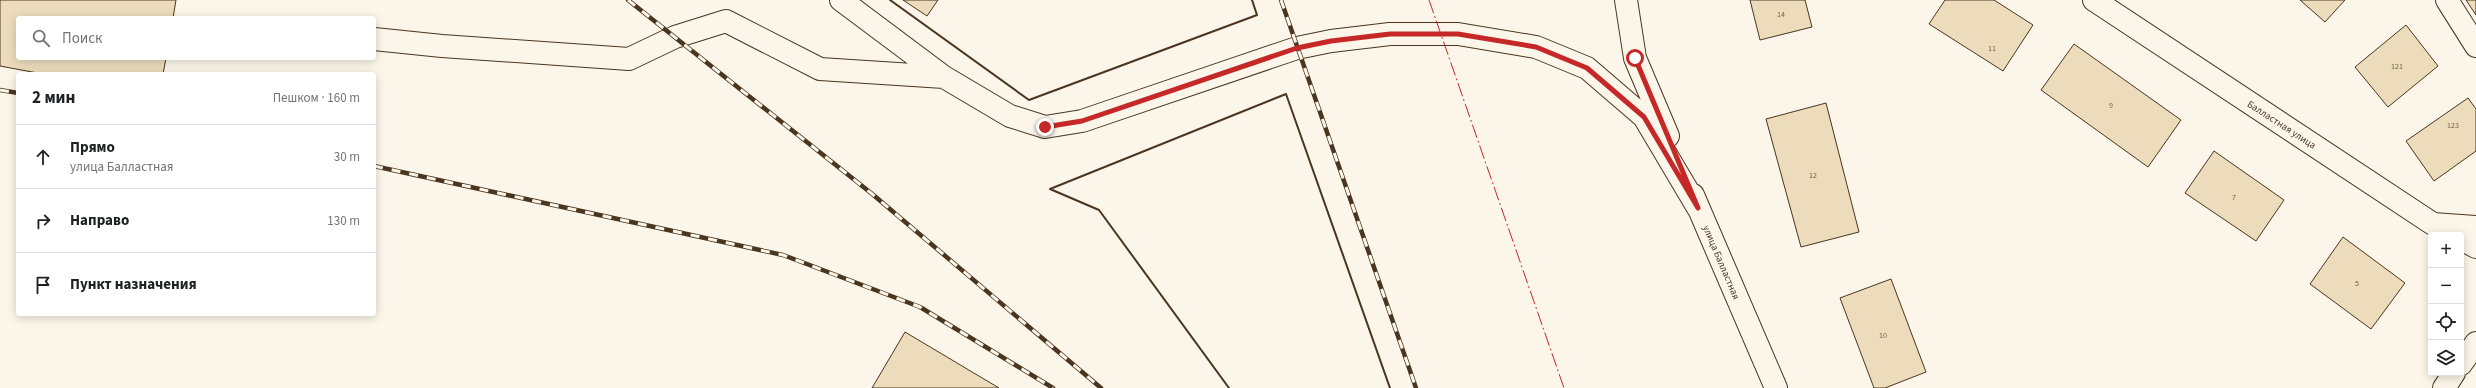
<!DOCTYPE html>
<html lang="ru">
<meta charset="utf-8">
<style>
:root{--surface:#fff;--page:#f6f6f6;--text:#202124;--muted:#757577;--line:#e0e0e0}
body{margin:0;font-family:"Source Sans 3",sans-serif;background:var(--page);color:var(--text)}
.controls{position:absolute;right:12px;bottom:12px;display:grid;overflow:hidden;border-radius:4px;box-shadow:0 2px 10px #0003}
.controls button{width:36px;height:36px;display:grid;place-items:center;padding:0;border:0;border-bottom:1px solid var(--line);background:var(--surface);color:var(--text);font:20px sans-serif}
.stop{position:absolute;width:12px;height:12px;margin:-9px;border:3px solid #c62828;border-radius:50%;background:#fff}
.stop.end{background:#c62828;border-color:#fff;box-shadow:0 1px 4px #0008}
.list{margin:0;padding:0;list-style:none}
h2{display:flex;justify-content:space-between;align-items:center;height:52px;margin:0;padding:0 16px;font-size:17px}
h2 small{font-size:13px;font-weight:400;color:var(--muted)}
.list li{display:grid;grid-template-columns:26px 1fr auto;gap:12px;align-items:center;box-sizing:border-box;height:64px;padding:0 16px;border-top:1px solid var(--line)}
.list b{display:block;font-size:15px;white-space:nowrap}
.list p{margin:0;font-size:13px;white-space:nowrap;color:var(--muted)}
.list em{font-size:13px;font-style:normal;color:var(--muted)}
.icon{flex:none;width:22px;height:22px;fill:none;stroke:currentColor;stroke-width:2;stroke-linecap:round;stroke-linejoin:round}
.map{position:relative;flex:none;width:2476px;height:388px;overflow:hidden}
.search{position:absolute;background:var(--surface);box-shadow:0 2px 10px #0003;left:16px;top:16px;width:360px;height:44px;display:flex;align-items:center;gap:10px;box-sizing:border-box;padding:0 14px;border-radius:4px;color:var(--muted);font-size:15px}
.panel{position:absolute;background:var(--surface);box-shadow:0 2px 10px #0003;left:16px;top:72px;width:360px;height:244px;border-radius:4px}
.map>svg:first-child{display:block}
.building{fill:#ecdcbc;stroke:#4a3520}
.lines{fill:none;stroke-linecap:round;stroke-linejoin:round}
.minor-casing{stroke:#4a3520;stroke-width:24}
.minor{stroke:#fbf6e9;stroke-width:22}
.rail-casing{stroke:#4a3520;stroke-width:4.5}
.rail{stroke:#fbf6e9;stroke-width:3;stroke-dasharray:9;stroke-linecap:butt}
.wall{stroke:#4a3520;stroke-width:2}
.power{stroke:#c62828;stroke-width:1;stroke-dasharray:14 3 2 3;stroke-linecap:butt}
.route{stroke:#c62828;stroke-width:5}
.labels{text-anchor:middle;stroke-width:3;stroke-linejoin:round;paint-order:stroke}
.number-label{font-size:8px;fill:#725f47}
.street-label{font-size:10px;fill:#4a3520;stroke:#fbf6e9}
</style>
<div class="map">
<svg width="2476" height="388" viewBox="0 0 2476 388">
<rect width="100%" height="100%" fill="#fbf6e9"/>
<path class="building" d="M0 0H176L173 18H18V58H166L163 74H43L0 66Z
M903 0H938L927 16Z
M1750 0H1805L1812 27 1760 40Z
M1945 0H1994L2033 25 2003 71 1929 24Z
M2300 0H2345L2325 22Z
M2466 0H2476V15Z
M2406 25 2438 66 2388 107 2355 67Z
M2074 44 2181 120 2148 167 2041 90Z
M2468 98 2476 109V151L2434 181 2406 141Z
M1826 103 1859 232 1801 247 1766 119Z
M2214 151 2284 200 2256 241 2185 193Z
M2343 237 2405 283 2371 329 2310 284Z
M1891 279 1926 372 1885 388H1874L1840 298Z
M905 332 999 388H872Z"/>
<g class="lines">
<defs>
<path id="minor" d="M841 0 944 77 1010 116 1045 127 1082 121 1297 48 1331 41 1390 34H1458L1536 47 1587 68 1644 117 1698 208
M1626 0 1635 58 1668 136
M2094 0 2433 224 2476 227
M2447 0 2476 46
M374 39 442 46 629 59 675 37 726 21 820 69 944 77
M1693 195 1776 388
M2461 239 2476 247
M2461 364 2476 343
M2444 388 2454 373"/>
</defs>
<use href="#minor" class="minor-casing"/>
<use href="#minor" class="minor"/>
<defs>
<path id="rail" d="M628 0 871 193 1101 388
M1281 0 1416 388
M0 90 18 93
M374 166 783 255 920 307 1053 388"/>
</defs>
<use href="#rail" class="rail-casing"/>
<use href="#rail" class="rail"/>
<path class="wall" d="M890 0 1029 100 1257 15 1252 0
M1050 189 1286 94 1390 388
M1050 189 1099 210 1229 388"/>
<path class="power" d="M1429 0 1564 388"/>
</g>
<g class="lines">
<path class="route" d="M1045 127 1082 121 1297 48 1331 41 1390 34H1458L1536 47 1587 68 1644 117 1698 208 1635 58"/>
</g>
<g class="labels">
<g class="number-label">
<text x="1781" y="17">14</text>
<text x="1992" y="51">11</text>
<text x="2397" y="69">121</text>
<text x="2111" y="108">9</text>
<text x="2453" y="128">123</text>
<text x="1813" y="178">12</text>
<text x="2234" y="200">7</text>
<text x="2357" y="286">5</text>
<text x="1883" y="338">10</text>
</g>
<g class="street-label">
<text transform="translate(2282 124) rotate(33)" y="4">Балластная улица</text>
<text transform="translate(1722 262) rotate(67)" y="4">улица Балластная</text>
</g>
</g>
</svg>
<div class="controls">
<button>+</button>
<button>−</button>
<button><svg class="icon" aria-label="locate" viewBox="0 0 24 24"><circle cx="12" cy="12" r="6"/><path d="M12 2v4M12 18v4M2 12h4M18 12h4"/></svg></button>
<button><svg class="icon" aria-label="layers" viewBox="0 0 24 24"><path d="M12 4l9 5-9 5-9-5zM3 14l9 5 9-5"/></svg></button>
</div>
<div class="stop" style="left:1635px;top:58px"></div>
<div class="stop end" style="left:1045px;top:127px"></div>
<div class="search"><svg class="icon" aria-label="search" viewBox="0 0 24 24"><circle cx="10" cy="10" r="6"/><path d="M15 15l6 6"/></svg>Поиск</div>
<section class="panel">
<h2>2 мин<small>Пешком · 160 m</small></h2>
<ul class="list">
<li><svg class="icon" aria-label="ahead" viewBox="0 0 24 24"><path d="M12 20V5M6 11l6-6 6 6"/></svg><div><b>Прямо</b><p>улица Балластная</p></div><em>30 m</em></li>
<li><svg class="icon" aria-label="right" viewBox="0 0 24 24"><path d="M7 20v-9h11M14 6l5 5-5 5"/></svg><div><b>Направо</b></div><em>130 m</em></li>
<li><svg class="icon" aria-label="arrive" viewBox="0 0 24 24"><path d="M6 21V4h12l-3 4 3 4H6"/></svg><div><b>Пункт назначения</b></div></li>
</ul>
</section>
</div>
